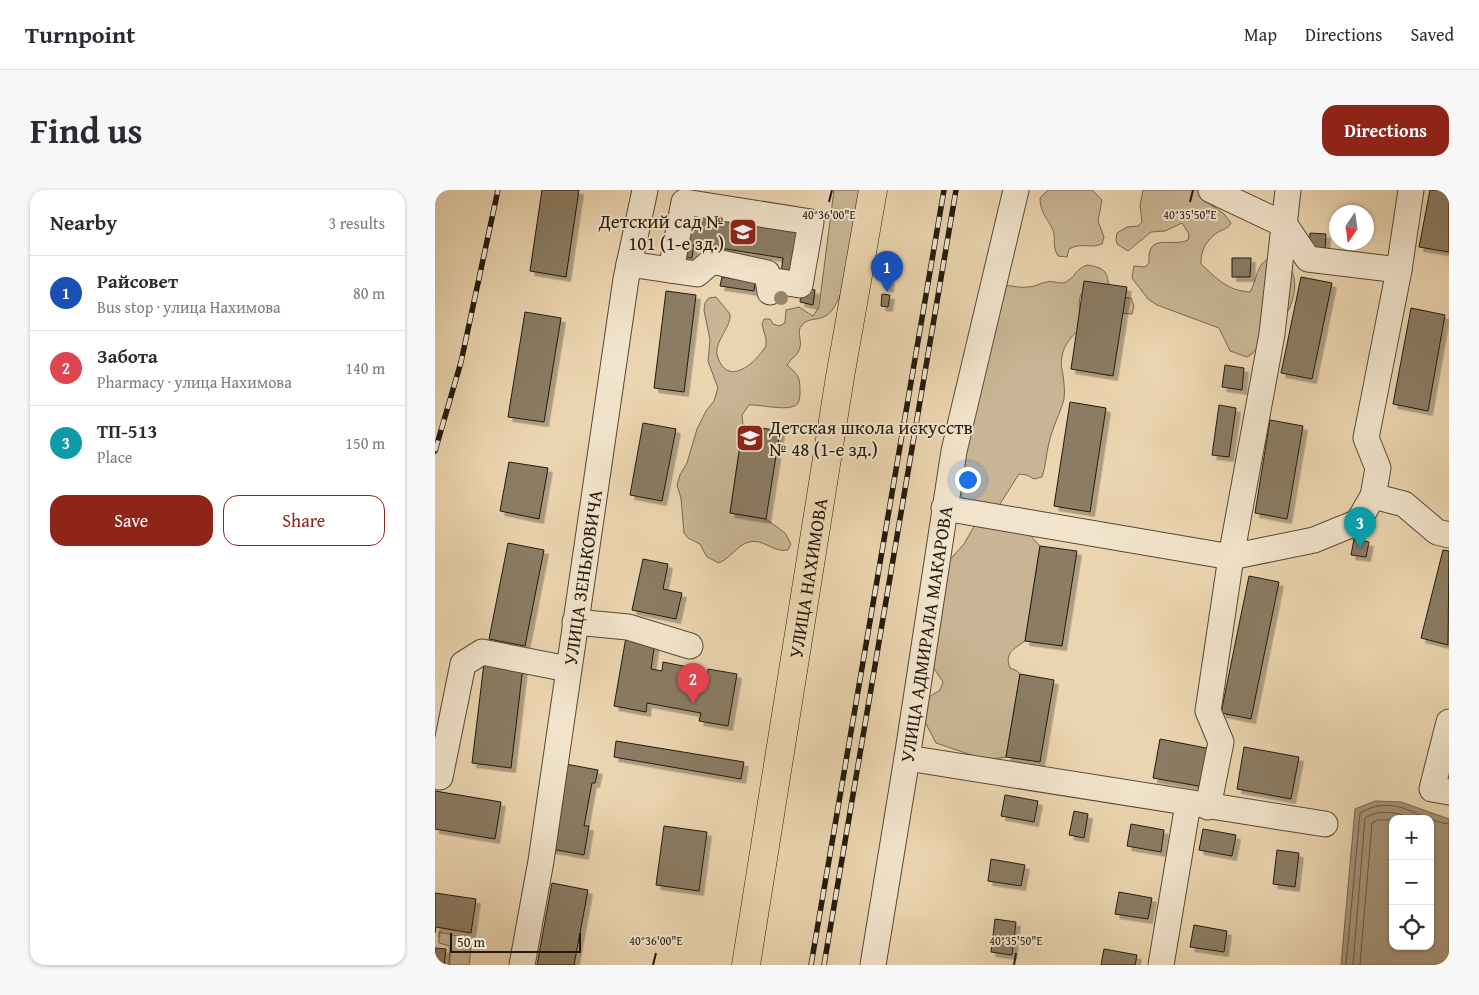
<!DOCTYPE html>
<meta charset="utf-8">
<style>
:root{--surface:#fff;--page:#f7f7f7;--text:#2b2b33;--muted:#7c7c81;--line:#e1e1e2;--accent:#8f2418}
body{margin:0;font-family:"Gentium Book Plus",serif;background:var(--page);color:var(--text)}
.controls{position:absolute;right:15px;bottom:15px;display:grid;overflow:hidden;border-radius:10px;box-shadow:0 1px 4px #0004}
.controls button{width:45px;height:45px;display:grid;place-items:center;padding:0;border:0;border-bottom:1px solid var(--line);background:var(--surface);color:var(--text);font:25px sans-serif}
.compass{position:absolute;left:894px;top:15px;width:45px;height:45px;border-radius:50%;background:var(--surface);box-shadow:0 1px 4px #0004;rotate:193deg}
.scale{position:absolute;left:15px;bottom:12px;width:131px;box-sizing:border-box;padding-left:5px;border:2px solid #231a10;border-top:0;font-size:14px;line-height:18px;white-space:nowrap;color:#231a10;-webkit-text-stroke:4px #f2e4cc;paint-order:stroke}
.you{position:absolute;left:532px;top:289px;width:18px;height:18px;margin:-12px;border:4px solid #fff;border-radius:50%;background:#1a73e8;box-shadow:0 0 0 8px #1a73e833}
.badge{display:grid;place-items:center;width:32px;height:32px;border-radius:50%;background:var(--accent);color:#fff;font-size:16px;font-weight:700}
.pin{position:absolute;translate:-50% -41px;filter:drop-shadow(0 1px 2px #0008)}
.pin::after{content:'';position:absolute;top:26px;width:18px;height:15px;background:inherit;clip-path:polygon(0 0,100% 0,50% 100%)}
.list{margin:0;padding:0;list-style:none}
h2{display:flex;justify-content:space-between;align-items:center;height:65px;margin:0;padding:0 20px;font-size:21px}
h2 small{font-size:16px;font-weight:400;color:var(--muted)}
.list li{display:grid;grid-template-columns:32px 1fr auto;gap:15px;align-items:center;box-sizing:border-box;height:75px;padding:0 20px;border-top:1px solid var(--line)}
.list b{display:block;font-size:19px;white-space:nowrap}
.list p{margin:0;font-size:16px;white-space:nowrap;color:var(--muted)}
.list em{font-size:16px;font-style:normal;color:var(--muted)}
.actions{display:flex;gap:10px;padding:15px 20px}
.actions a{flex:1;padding:11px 0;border:1px solid var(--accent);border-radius:15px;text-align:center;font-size:18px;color:var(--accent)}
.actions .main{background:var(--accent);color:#fff}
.icon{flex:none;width:28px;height:28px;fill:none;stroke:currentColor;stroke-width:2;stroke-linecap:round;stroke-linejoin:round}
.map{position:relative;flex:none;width:1014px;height:775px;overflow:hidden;border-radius:15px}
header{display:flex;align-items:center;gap:30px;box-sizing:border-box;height:70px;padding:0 25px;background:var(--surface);border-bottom:1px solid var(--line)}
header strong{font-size:24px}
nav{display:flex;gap:28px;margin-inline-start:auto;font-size:18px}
.intro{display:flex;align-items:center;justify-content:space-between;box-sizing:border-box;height:120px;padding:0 30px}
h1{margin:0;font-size:35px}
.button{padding:12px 22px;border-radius:15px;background:var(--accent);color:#fff;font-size:18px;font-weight:700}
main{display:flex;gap:30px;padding:0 30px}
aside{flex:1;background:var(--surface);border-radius:15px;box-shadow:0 1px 4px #0004}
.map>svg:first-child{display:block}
.green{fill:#c9b595;stroke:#766852}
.water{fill:#a7957a;stroke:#726450;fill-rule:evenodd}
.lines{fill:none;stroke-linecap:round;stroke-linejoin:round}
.shore{stroke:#655845;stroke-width:1}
.building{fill:#8b7b63;stroke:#231a10;filter:url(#shadow)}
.minor-casing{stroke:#554938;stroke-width:27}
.major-casing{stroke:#231a10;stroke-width:29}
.minor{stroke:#f2e4cc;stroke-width:25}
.major{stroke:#ebd5b0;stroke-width:28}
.rail-casing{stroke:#231a10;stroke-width:5.5}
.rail{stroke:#f2e4cc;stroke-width:4;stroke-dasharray:11;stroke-linecap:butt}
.tree{fill:#98876e}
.ticks{fill:none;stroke:#231a10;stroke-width:2}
.labels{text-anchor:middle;stroke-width:4;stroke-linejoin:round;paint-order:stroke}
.poi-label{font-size:19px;fill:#231a10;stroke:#f2e4cc;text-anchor:end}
.street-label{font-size:19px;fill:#231a10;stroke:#f2e4cc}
.ticks-label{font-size:12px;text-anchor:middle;fill:#231a10;stroke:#f2e4cc;stroke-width:4;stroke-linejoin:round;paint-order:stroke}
</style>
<header>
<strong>Turnpoint</strong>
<nav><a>Map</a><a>Directions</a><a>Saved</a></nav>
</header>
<div class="intro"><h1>Find us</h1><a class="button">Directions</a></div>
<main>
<aside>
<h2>Nearby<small>3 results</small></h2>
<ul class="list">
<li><span class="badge" style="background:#1a4fb4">1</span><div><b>Райсовет</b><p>Bus stop · улица Нахимова</p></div><em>80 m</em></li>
<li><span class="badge" style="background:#e0444e">2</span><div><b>Забота</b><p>Pharmacy · улица Нахимова</p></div><em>140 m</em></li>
<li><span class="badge" style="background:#0f9aa8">3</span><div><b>ТП-513</b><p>Place</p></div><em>150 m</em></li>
</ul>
<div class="actions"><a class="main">Save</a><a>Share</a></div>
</aside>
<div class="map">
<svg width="1014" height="775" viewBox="0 0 1014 775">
<defs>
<filter id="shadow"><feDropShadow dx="4.5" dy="4.5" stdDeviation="0" flood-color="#0004"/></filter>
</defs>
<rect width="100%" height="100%" fill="#ebd5b0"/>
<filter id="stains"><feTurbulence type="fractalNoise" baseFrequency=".004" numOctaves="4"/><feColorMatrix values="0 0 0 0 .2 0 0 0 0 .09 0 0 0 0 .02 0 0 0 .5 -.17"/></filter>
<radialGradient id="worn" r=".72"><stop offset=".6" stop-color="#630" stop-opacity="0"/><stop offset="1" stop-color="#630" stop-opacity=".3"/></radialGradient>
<path class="green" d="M399 0H425C421 23 417 46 413 69 410 84 409 100 401 114 389 136 377 124 367 135 361 142 367 149 365 157 364 165 356 168 352 175 363 185 365 186 365 201 365 205 365 209 363 213 357 223 325 214 314 215L307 225 308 235 295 323 331 329 350 343 356 354 353 360C338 363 328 348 314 352 302 355 296 368 284 373L272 367 265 354 253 348 249 343 246 308 242 295 245 285 252 273 262 239 271 221 279 211 283 198 273 171 275 150 269 120 270 113 274 108 281 107 295 124C296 140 277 152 283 168 294 198 322 171 331 156V149L327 134 329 129H335L338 134 344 136 350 133 351 120 364 117 378 126 384 117Z
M613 0H657L667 10 663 31 669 47 667 54C655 59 646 52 634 59L632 67 623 66C616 54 622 48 617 38 611 27 605 21 605 8Z
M708 0H777L772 12 789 24 796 33C793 39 789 39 783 42 772 49 765 61 766 74 781 88 793 101 815 102 822 91 821 72 836 68 841 70 850 73 854 77 864 89 859 110 853 121L817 164 812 167 795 161 784 138 722 115 713 109 697 88 699 76 710 77 714 73C712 41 736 58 753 50L754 44 747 33 730 41 716 42 693 61 682 54 681 49 682 43 692 37 703 36 707 32 705 15Z
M652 75C680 79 668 89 678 106L696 108 699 116 697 124 681 123 653 103 646 104C642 114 646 127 646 138 630 151 623 165 628 185 629 193 630 201 629 209 625 224 617 238 614 253 611 264 611 275 607 287L599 289 592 285 584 284 563 317 530 313 524 299 525 291 563 105 570 103 569 95C577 96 585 98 593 97 600 97 605 93 612 92 618 90 625 95 631 92 640 87 641 79 652 75Z
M541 333 594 344 605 356 590 451C579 459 569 463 575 478L582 481 585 484 571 567 551 570 501 553 489 530 491 509 505 500 508 492 498 477 510 375 529 354Z
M4 742 37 749 34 775H14L15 756 4 753Z"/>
<path class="water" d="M940 611 966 612 1014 629V775H906L920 619ZM958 629H995V756H958Z"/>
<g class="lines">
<path class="shore" d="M911 775 925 623C962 602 981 630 1014 634
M918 775 930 628C946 618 964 623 980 629
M925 775 937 633 943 630H958"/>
</g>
<path class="building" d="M107 0H144L131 87 95 81Z
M995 0H1014V62L984 57Z
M256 16 364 33 362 86 346 83 348 68 259 54 257 68 243 66Z
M875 43 891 44 890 59 874 58Z
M797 68H816L815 87H797Z
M450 86H455L454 98 449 97Z
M287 87 320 92 319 101 285 96Z
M866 87 897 93 877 189 846 183Z
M649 91 692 97 678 186 636 179Z
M367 97 380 100 378 115 365 112Z
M231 101 261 105 249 202 219 198Z
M447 104 455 105 453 117 446 116Z
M976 118 1010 125 993 221 958 214Z
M90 122 126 128 109 232 73 227Z
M790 175 809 178 807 200 787 197Z
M635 212 671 218 655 322 619 316Z
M784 215 801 218 794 267 777 265Z
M835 230 868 236 852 329 820 323Z
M208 233 241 239 227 311 195 305Z
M308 235 345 241 331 329 295 323Z
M74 272 113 278 104 329 65 321Z
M919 349 934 352 931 367 916 365Z
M73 353 109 360 90 456 54 449Z
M605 356 642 361 627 456 590 451Z
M1008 360 1014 361 1013 455 986 448Z
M208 369 233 374 228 399 247 403 241 429 197 420Z
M814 386 844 392 816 529 786 523Z
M191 447 220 452 216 479 227 481 228 472 258 478 257 487 272 489 273 479 302 484 293 536 264 531 266 523 212 513 211 522 179 516Z
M49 473 88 477 76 578 37 573Z
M585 484 619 490 605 572 571 567Z
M725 549 776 559 769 597 718 588Z
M181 551 309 572 306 589 179 567Z
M809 557 864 567 856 609 802 599Z
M125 573 163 580 160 593H157L149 636H154L149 665 111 658Z
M0 601 66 612 60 649 0 639Z
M570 605 603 611 599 632 566 626Z
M639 621 653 624 649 648 634 645Z
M696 634 729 640 726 662 692 656Z
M229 636 272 642 264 701 221 695Z
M768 639 801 645 797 666 764 660Z
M842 660 864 663 860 697 838 694Z
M556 669 590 675 586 696 553 691Z
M117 693 153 700 139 775H102Z
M684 702 717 708 713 729 680 724Z
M0 703 41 709 36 743 1 737 0 743Z
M560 729 581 732 577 765 556 762Z
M759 735 792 741 789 762 755 757Z
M0 758 11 759 9 775H0Z
M669 759 702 765 700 775H666Z"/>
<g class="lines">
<defs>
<g id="minor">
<path d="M776 0 850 35 873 69 964 80"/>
<path d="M194 74 262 84 277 71 332 83 335 102"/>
<path d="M236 80 249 12 376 32 365 95 334 90"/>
<path d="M938 306 943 278 931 248 964 80 976 0"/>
<path d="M509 318 796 367 879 350 923 332 938 306 969 314 1002 342 1014 345"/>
<path d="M140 432 193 437 255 456"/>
<path d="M1014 532 997 599 1014 602"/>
<path d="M472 568 890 634"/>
<path d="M5 587 28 474 47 462 133 479"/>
<path d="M773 617 786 552 773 521 796 367 837 144 853 0"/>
<path id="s1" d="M87 775 106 671 191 89 210 0"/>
<path id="s2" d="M438 775 472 568 519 261 581 0"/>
<path d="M726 775 753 614"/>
</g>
<g id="major">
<path id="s3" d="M311 775 405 187 438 0"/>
</g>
</defs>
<use href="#minor" class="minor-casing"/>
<use href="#major" class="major-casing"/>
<use href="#minor" class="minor"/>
<use href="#major" class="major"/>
<defs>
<path id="rail" d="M0 261 26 172 63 0
M376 775 509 0
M389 775 521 0"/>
</defs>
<use href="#rail" class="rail-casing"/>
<use href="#rail" class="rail"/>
</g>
<circle class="tree" cx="346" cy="108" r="7"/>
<path class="ticks" d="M394 12 397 0M755 12 758 0M218 775 221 763M579 775 581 763"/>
<defs>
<symbol id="school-square" viewBox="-11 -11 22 22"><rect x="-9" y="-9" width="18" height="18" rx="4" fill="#8f2418" stroke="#f2e4cc"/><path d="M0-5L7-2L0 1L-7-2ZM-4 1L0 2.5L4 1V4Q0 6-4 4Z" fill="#fff"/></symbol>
</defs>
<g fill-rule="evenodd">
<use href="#school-square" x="292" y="26" width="32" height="32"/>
<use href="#school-square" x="299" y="232" width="32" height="32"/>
</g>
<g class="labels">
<g class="poi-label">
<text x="289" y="38">Детский сад №<tspan x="289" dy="22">101 (1-е зд.)</tspan></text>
<text x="334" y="244" text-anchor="start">Детская школа искусств<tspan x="334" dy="22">№ 48 (1-е зд.)</tspan></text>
</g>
<g class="street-label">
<text dy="7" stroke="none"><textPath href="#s1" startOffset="392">УЛИЦА ЗЕНЬКОВИЧА</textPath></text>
<text dy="7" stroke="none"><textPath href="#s3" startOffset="392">УЛИЦА НАХИМОВА</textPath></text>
<text dy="7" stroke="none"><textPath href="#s2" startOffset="335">УЛИЦА АДМИРАЛА МАКАРОВА</textPath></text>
</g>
</g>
<g class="ticks-label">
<text x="394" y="29">40°36'00"E</text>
<text x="755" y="29">40°35'50"E</text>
<text x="221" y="755">40°36'00"E</text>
<text x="581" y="755">40°35'50"E</text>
</g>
<rect width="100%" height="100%" filter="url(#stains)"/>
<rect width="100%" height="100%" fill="url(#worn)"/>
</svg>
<div class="controls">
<button>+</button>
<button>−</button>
<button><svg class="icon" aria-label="locate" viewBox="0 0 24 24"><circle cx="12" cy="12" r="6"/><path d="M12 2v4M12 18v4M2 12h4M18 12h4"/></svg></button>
</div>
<svg class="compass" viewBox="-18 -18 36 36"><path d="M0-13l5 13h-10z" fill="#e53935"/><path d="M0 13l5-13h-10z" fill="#7c7c81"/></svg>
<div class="scale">50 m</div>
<div class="you"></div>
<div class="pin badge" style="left:452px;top:102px;background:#1a4fb4">1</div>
<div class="pin badge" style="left:258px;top:514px;background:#e0444e">2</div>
<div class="pin badge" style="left:925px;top:358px;background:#0f9aa8">3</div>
</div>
</main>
